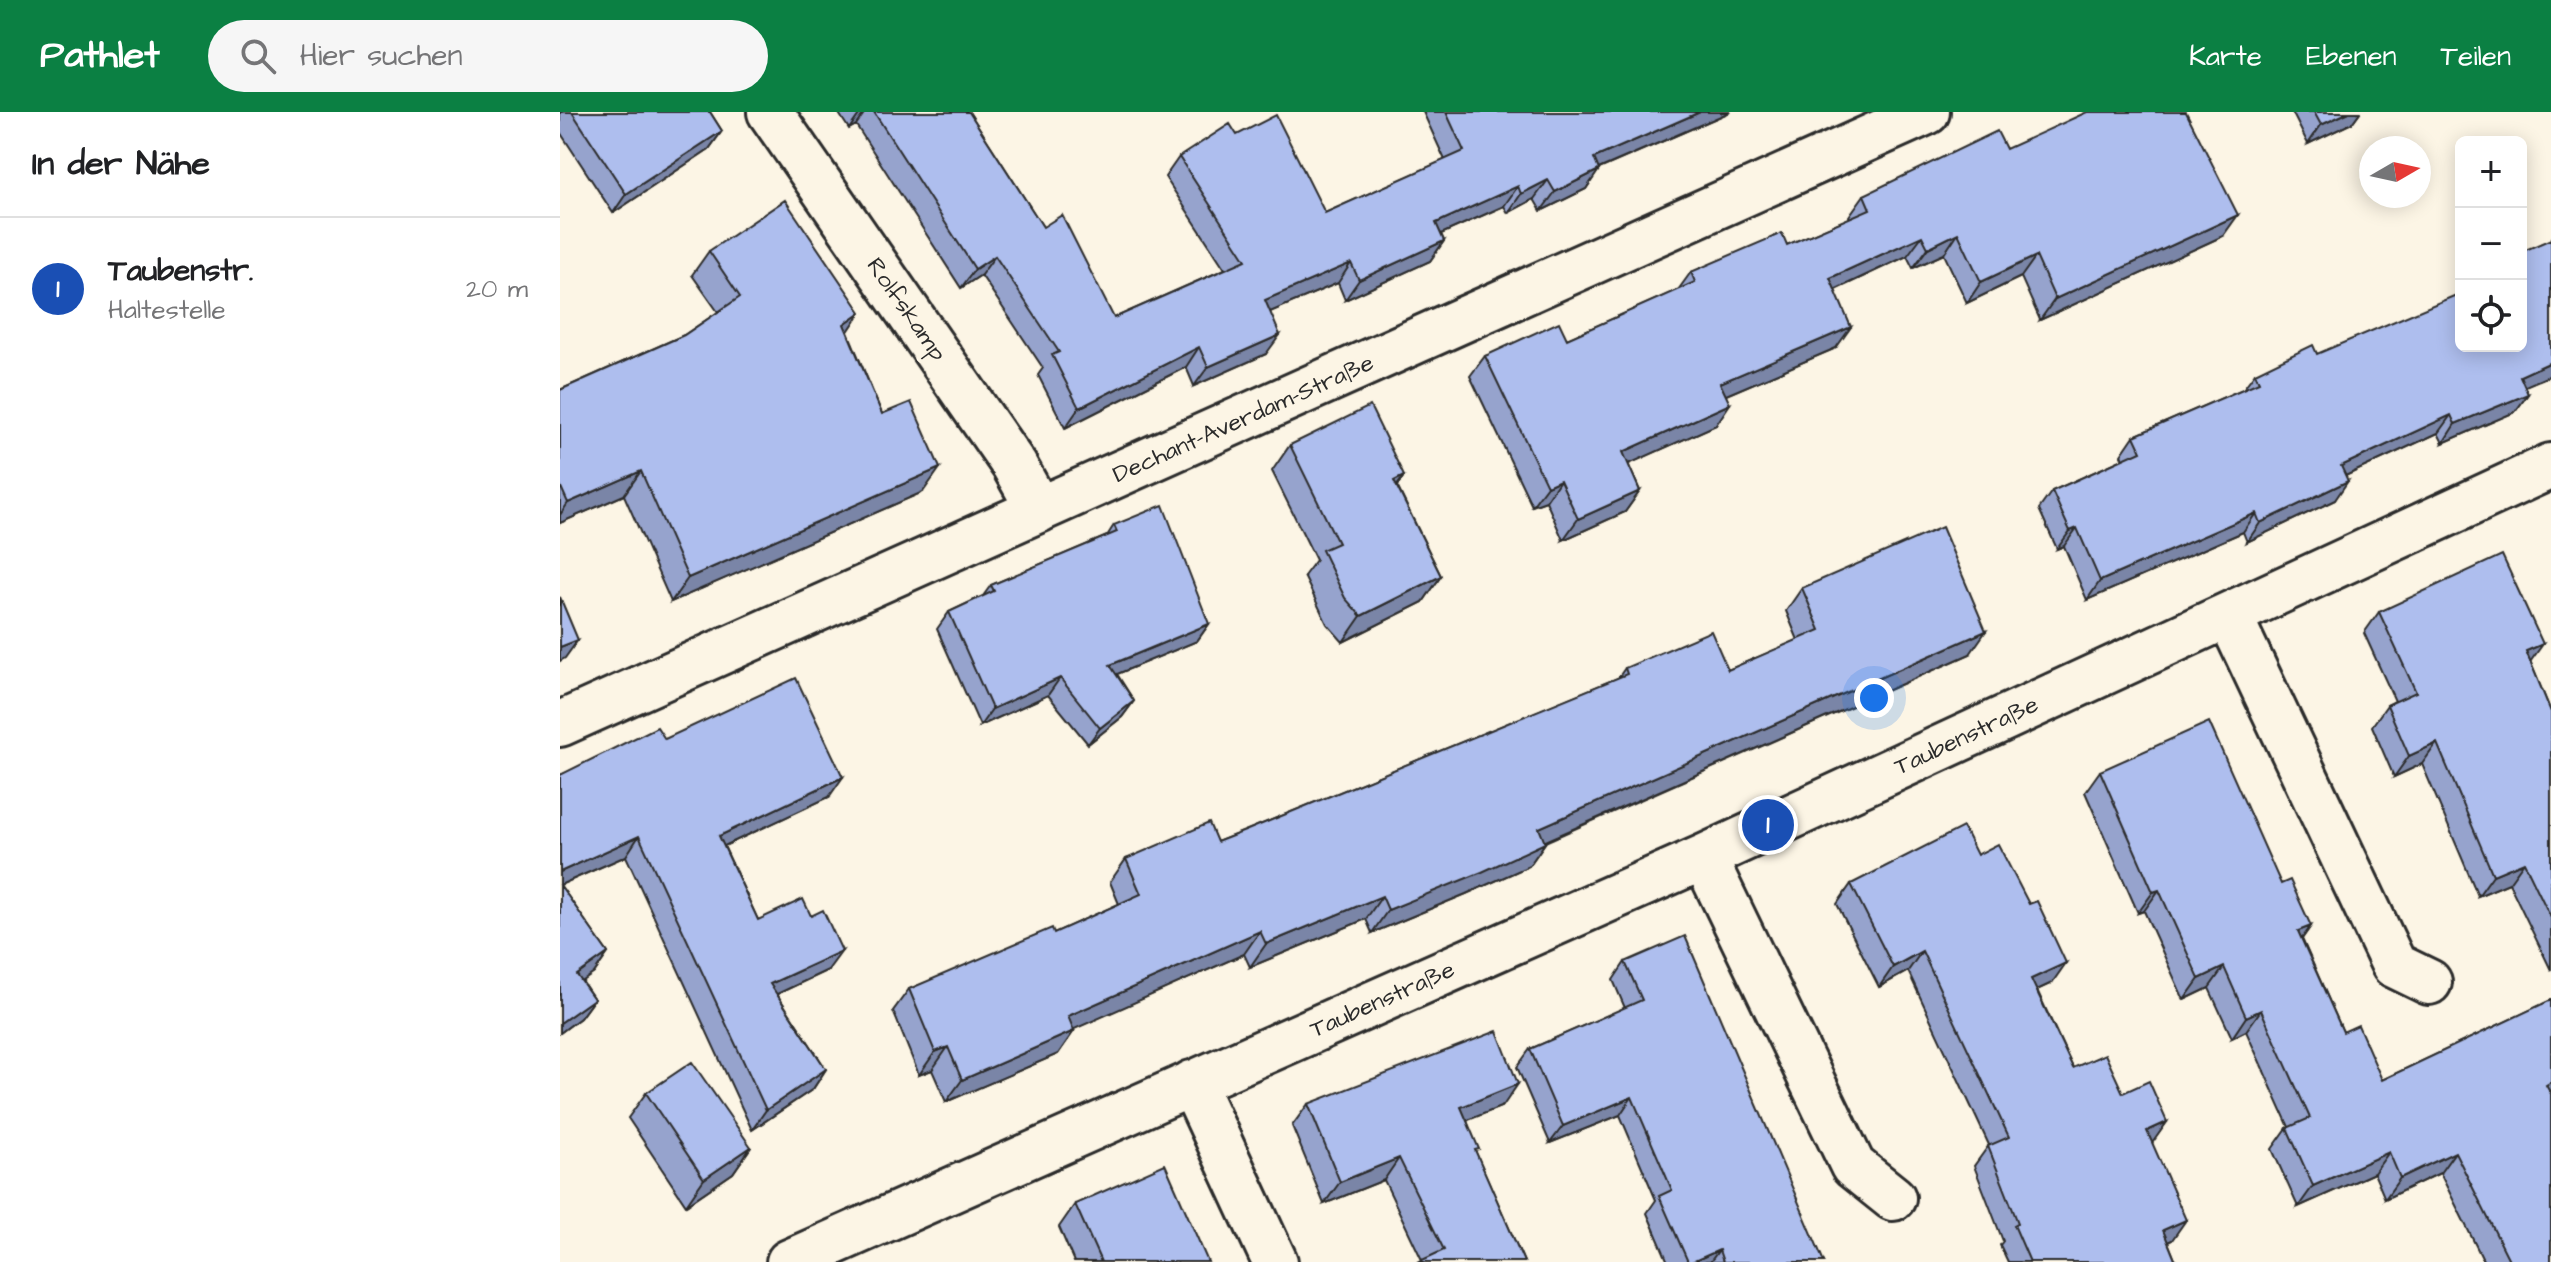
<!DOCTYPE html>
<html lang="de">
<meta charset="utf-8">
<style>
:root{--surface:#fff;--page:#f6f6f6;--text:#202124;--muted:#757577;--line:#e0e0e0;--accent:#0b8043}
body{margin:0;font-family:"Architects Daughter",sans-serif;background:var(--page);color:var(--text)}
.controls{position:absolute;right:24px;top:24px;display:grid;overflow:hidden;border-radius:12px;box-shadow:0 4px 20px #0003}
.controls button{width:72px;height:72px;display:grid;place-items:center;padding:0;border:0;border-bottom:2px solid var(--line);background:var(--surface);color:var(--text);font:40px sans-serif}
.compass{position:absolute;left:1799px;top:24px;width:72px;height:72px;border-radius:50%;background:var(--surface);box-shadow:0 4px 20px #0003;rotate:81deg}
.you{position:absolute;left:1314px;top:586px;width:28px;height:28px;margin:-20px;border:6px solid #fff;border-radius:50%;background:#1a73e8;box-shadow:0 0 0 12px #1a73e833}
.badge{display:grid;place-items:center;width:52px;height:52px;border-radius:50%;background:var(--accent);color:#fff;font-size:26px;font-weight:700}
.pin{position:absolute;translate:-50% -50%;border:4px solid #fff;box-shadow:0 2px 8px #0006}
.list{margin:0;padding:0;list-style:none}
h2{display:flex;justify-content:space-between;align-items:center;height:104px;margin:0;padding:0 32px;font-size:34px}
h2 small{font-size:26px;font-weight:400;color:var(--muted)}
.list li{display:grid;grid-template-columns:52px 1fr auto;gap:24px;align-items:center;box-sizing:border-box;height:144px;padding:0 32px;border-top:2px solid var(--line)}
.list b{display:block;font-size:30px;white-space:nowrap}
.list p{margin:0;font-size:26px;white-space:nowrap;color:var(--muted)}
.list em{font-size:26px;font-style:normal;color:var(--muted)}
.icon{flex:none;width:44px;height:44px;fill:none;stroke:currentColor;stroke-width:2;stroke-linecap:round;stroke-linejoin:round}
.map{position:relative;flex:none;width:1991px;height:1150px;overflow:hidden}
header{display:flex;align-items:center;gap:48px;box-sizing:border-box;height:112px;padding:0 40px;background:var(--accent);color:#fff}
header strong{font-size:38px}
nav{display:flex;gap:44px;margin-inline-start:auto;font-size:28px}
.search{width:560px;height:72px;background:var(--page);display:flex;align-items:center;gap:20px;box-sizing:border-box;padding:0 28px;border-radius:44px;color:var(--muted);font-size:30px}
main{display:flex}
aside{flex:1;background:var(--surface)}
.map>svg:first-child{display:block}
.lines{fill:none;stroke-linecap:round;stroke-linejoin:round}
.street-casing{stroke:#2b2b2b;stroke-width:50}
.street{stroke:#fcf5e5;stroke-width:44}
.wall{fill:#96a3cd;stroke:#2b2b2b;stroke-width:2}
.shaded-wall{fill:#7a85a7;stroke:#2b2b2b;stroke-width:2}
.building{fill:#aebeee;stroke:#2b2b2b;stroke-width:2}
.labels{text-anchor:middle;stroke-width:8;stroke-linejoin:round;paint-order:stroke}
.street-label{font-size:24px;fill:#2b2b2b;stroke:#fcf5e5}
</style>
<header>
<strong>Pathlet</strong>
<div class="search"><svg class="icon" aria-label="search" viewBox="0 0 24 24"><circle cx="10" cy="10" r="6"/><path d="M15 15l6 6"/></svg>Hier suchen</div>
<nav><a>Karte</a><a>Ebenen</a><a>Teilen</a></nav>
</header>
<main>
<aside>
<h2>In der Nähe<small></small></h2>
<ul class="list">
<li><span class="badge" style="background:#1a4fb4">1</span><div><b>Taubenstr.</b><p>Haltestelle</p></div><em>20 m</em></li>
</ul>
</aside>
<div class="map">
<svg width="1991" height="1150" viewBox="0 0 1991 1150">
<rect width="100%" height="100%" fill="#fcf5e5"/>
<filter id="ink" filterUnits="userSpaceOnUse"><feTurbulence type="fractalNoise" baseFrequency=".0125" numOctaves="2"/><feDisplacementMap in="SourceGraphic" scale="16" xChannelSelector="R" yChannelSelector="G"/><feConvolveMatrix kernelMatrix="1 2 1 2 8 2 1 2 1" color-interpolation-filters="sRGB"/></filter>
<g filter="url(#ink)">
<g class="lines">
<defs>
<path id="street" d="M210 0 454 353 479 398
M1669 503 1834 853 1869 870
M0 612 1367 0
M1144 745 1293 1054 1333 1086
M632 971 715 1150
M229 1150 1144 745 1991 354"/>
</defs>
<use href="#street" class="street-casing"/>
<use href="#street" class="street"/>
</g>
<path class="wall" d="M0 0H150L162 19 149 37 53 101 0 20Z
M278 0H409L483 115 554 206 665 157 605 65 619 45 677 23 765 101 885 48 863 0H1170L1039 57 1026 77 981 99 974 87 948 101 944 94 881 122 884 129 870 149 785 188 778 171 710 200 706 242 634 274 626 255 505 316 478 263 483 256 421 163 401 176 296 13 289 17Z
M1732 0H1800L1792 11 1748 32Z
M1446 37 1663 124 1480 208 1461 165 1407 191 1384 142 1353 156 1347 144 1275 178 1276 236 1166 283 1156 313 1068 352 1080 379 1065 400 1003 428 986 389 972 394 910 264 925 244 1007 227 1118 178 1131 160 1227 133 1290 106 1289 104 1304 83Z
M1991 127V263L1964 274 1968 282 1955 300 1883 331 1878 321 1785 364 1775 388 1687 430 1683 420 1527 488 1504 434 1497 437 1479 397 1492 379 1563 347 1561 343 1574 324 1683 277 1695 261 1757 242 1901 234Z
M149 139 288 220 322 302 363 380 111 490 64 383 0 411V278L124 223 158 200 132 163Z
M730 333 844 364 837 374 881 464 863 490 783 530 767 512 744 464 756 448 712 359Z
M554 413 649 512 637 529 557 562 574 589 562 605 528 632 488 583 420 614 377 517 389 500 423 484 431 473 547 424Z
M1242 476 1410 542 985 730V731L969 754 906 782 812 821 806 807 690 855 684 842 513 917 514 919 498 942 386 990 372 958 359 963 333 899 349 877 494 821 559 792 550 770 566 747 657 730 685 719 1058 566 1065 556 1168 558 1238 528 1226 499Z
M1819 500 1970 549 1991 600V858L1949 771 1918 784 1862 652 1834 665 1812 614 1827 593 1835 589 1804 521Z
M105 627 269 685 164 734 198 808 268 858 217 882 266 957 253 977 192 1018 66 744 0 773 48 841 34 861 22 869 34 887 20 906 0 921V663Z
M1540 659 1721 772 1751 814 1742 827 1783 920 1822 968 1991 888V1150H1924L1880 1061 1825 1087 1814 1061 1738 1095 1712 1037 1727 1016 1729 1015 1686 919 1672 926 1649 876 1624 888 1584 799 1578 801 1525 680Z
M1417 743 1492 871 1477 878 1513 956 1563 981 1607 1010 1592 1030 1612 1128 1608 1130 1616 1150H1448L1440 1133 1443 1129 1414 1054 1429 1033 1348 859 1319 875 1277 792 1291 772Z
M1065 850 1264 1150H1108L1087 1101 1096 1088 1060 1003 990 1031 957 955 970 937 1065 896 1053 868Z
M86 981 191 1035 173 1061 126 1093 68 1006Z
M748 992 943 994 907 1008 916 1041 964 1150 862 1148 824 1068 764 1092 732 1014Z
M515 1092 648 1150H514L499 1115Z"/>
<path class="shaded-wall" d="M301 0H305L296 13 289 17Z
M1140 0H1170L1020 65 1034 46Z
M1789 0H1800L1792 11 1748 32 1761 13Z
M162 19 149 37 53 101 66 82Z
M1039 58 1026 77 981 99 995 80Z
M988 68 974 87 948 101 961 82Z
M958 74 944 94 863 130 876 111Z
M1678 103 1663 124 1480 208 1495 187Z
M1398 121 1384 142 1353 156 1368 136Z
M1362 124 1347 144 1255 187 1270 166Z
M884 129 870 149 785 188 799 168Z
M435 144 421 163 401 176 415 157Z
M1476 144 1461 165 1407 191 1421 170Z
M791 151 778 171 691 208 705 188Z
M301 200 285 224 284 212Z
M1291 215 1276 236 1145 292 1160 271Z
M720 223 706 242 634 274 648 255Z
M639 235 626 255 505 316 519 296Z
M1991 250V263L1947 282 1960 264Z
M1968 282 1955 300 1883 331 1895 312Z
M1170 292 1156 313 1049 361 1063 340Z
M1891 303 1878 321 1768 372 1781 354Z
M380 356 363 380 111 490 128 466Z
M81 359 64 383 0 411V403L8 391Z
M844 364 826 389 834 369Z
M1000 368 986 389 972 394 987 374Z
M1788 369 1775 388 1687 430 1700 411Z
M1080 379 1065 400 1003 428 1018 407Z
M1696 401 1683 420 1527 488 1540 469Z
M1517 416 1504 434 1497 437 1510 419Z
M881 464 863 490 783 530 801 504Z
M649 512 637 529 538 570 550 553Z
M1426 519 1410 542 963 739 979 716Z
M18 528 5 546 0 549V535Z
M1983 532 1968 553 1966 539Z
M500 566 488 583 420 614 432 597Z
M574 589 562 605 528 632 540 616Z
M1877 631 1862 652 1834 665 1849 644Z
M283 665 269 685 145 743 159 724Z
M79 724 66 744 0 773V760Z
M985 731 969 754 906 782 812 821 828 798Z
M1964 750 1949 771 1918 784 1933 763Z
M1599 778 1584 799 1578 801 1593 780Z
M822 784 806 807 690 855 706 832Z
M1751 814 1736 835 1738 819Z
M700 819 684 842 492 927 508 904Z
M282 839 268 858 196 892 210 872Z
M1362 839 1348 859 1319 875 1333 855Z
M48 841 34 861 4 883 17 863Z
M1506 851 1492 871 1457 887 1471 867Z
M1664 855 1649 876 1624 888 1639 867Z
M34 887 20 906 0 921V911Z
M1701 898 1686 919 1672 926 1686 905Z
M514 919 498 942 386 990 402 968Z
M388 935 372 958 359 963 375 940Z
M266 957 253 977 192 1018 206 998Z
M958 972 943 994 886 1017 901 995Z
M1072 985 1060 1003 990 1031 1003 1014Z
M1607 1010 1593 1030 1573 1039 1587 1019Z
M191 1035 173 1061 126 1093 144 1067Z
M1829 1040 1814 1061 1738 1095 1753 1074Z
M1895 1040 1880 1061 1825 1087 1840 1066Z
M839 1046 824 1068 764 1092 780 1070Z
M1626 1108 1612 1128 1589 1138 1603 1118Z
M1159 1138 1150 1150H1132Z"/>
<path class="building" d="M12 0H150L162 19 66 82Z
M314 0H409L483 115 502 103 554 206 686 148 619 45 670 12 677 23 716 3 765 101 904 39 886 0H1140L1034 46 1039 58 995 80 988 68 961 82 958 74 876 111 884 129 799 168 791 151 705 188 720 223 648 255 639 235 519 296 492 243 499 240 435 144 415 157Z
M1527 0H1626L1678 103 1495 187 1476 144 1421 170 1398 121 1368 136 1362 124 1270 166 1291 215 1160 271 1170 292 1063 340 1080 379 1018 407 1000 368 987 374 925 244 999 210 1007 227 1135 170 1131 160 1222 121 1227 133 1310 97 1304 83 1437 19 1446 37Z
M1754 0H1789L1761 13Z
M225 88 301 200 284 212 322 302 351 290 380 356 128 466 81 359 8 391 0 373V278L124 223 180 185 149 139Z
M1991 127V250L1960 264 1968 282 1895 312 1891 303 1781 354 1788 369 1700 411 1696 401 1540 469 1517 416 1510 419 1492 379 1581 339 1574 324 1699 270 1695 261 1753 233 1757 242 1901 181V234H1961V140Z
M810 294 844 364 834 369 881 464 801 504 785 486 762 438 778 431 730 333Z
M603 393 649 512 550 553 574 589 540 616 500 566 432 597 389 500 434 479 431 473 557 420 554 413Z
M1382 415 1426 519 979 716 985 731 922 760 828 798 822 784 706 832 700 819 508 904 514 919 402 968 388 935 375 940 349 877 492 816 494 821 581 782 566 747 649 711 657 730 685 719 1067 562 1065 556 1151 519 1168 558 1260 518 1242 476Z
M1942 443 1983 532 1966 539 1991 600V806L1964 750 1933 763 1877 631 1849 644 1827 593 1856 580 1819 500Z
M0 485 18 528 0 535Z
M236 566 283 665 159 724 198 808 243 787 251 804 263 798 282 839 210 872 266 957 206 998 79 724 0 760V663L97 615 105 627Z
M1649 610 1721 772 1730 768 1751 814 1738 819 1783 920 1798 913 1822 968 1991 888V970L1986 973 1991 982V1150H1950L1895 1040 1840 1066 1829 1040 1753 1074 1727 1016 1750 1006 1701 898 1686 905 1664 855 1639 867 1599 778 1593 780 1540 659Z
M1403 715 1417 743 1438 732 1469 792 1477 789 1506 851 1471 867 1513 956 1545 942 1563 981 1589 969 1607 1010 1587 1019 1626 1108 1603 1118 1616 1150H1470L1454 1113 1458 1111 1428 1034 1449 1025 1362 839 1333 855 1291 772Z
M0 773 48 841 17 863 34 887 0 911Z
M1125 824 1264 1150H1163L1159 1138 1132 1150H1128L1099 1084 1112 1078 1072 985 1003 1014 970 937 1082 888 1065 850Z
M937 919 958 972 901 995 919 1037 915 1038 964 1150H858L884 1138 839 1046 780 1070 748 992Z
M132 950 191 1035 144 1067 86 981Z
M605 1052 648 1150H541L515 1092Z"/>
</g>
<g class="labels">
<g class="street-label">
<text transform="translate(347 197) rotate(55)" y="8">Rolfskamp</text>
<text transform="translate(683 306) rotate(-24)" y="8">Dechant-Averdam-Straße</text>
<text transform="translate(1406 623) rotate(-25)" y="8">Taubenstraße</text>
<text transform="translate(822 887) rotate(-24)" y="8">Taubenstraße</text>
</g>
</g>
</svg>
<div class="controls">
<button>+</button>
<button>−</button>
<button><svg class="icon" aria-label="locate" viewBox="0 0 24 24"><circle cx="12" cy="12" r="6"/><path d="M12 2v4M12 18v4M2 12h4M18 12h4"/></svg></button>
</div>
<svg class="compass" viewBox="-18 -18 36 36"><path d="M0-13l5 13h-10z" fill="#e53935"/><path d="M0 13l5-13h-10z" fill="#757577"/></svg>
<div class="you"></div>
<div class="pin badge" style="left:1208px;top:713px;background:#1a4fb4">1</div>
</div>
</main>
